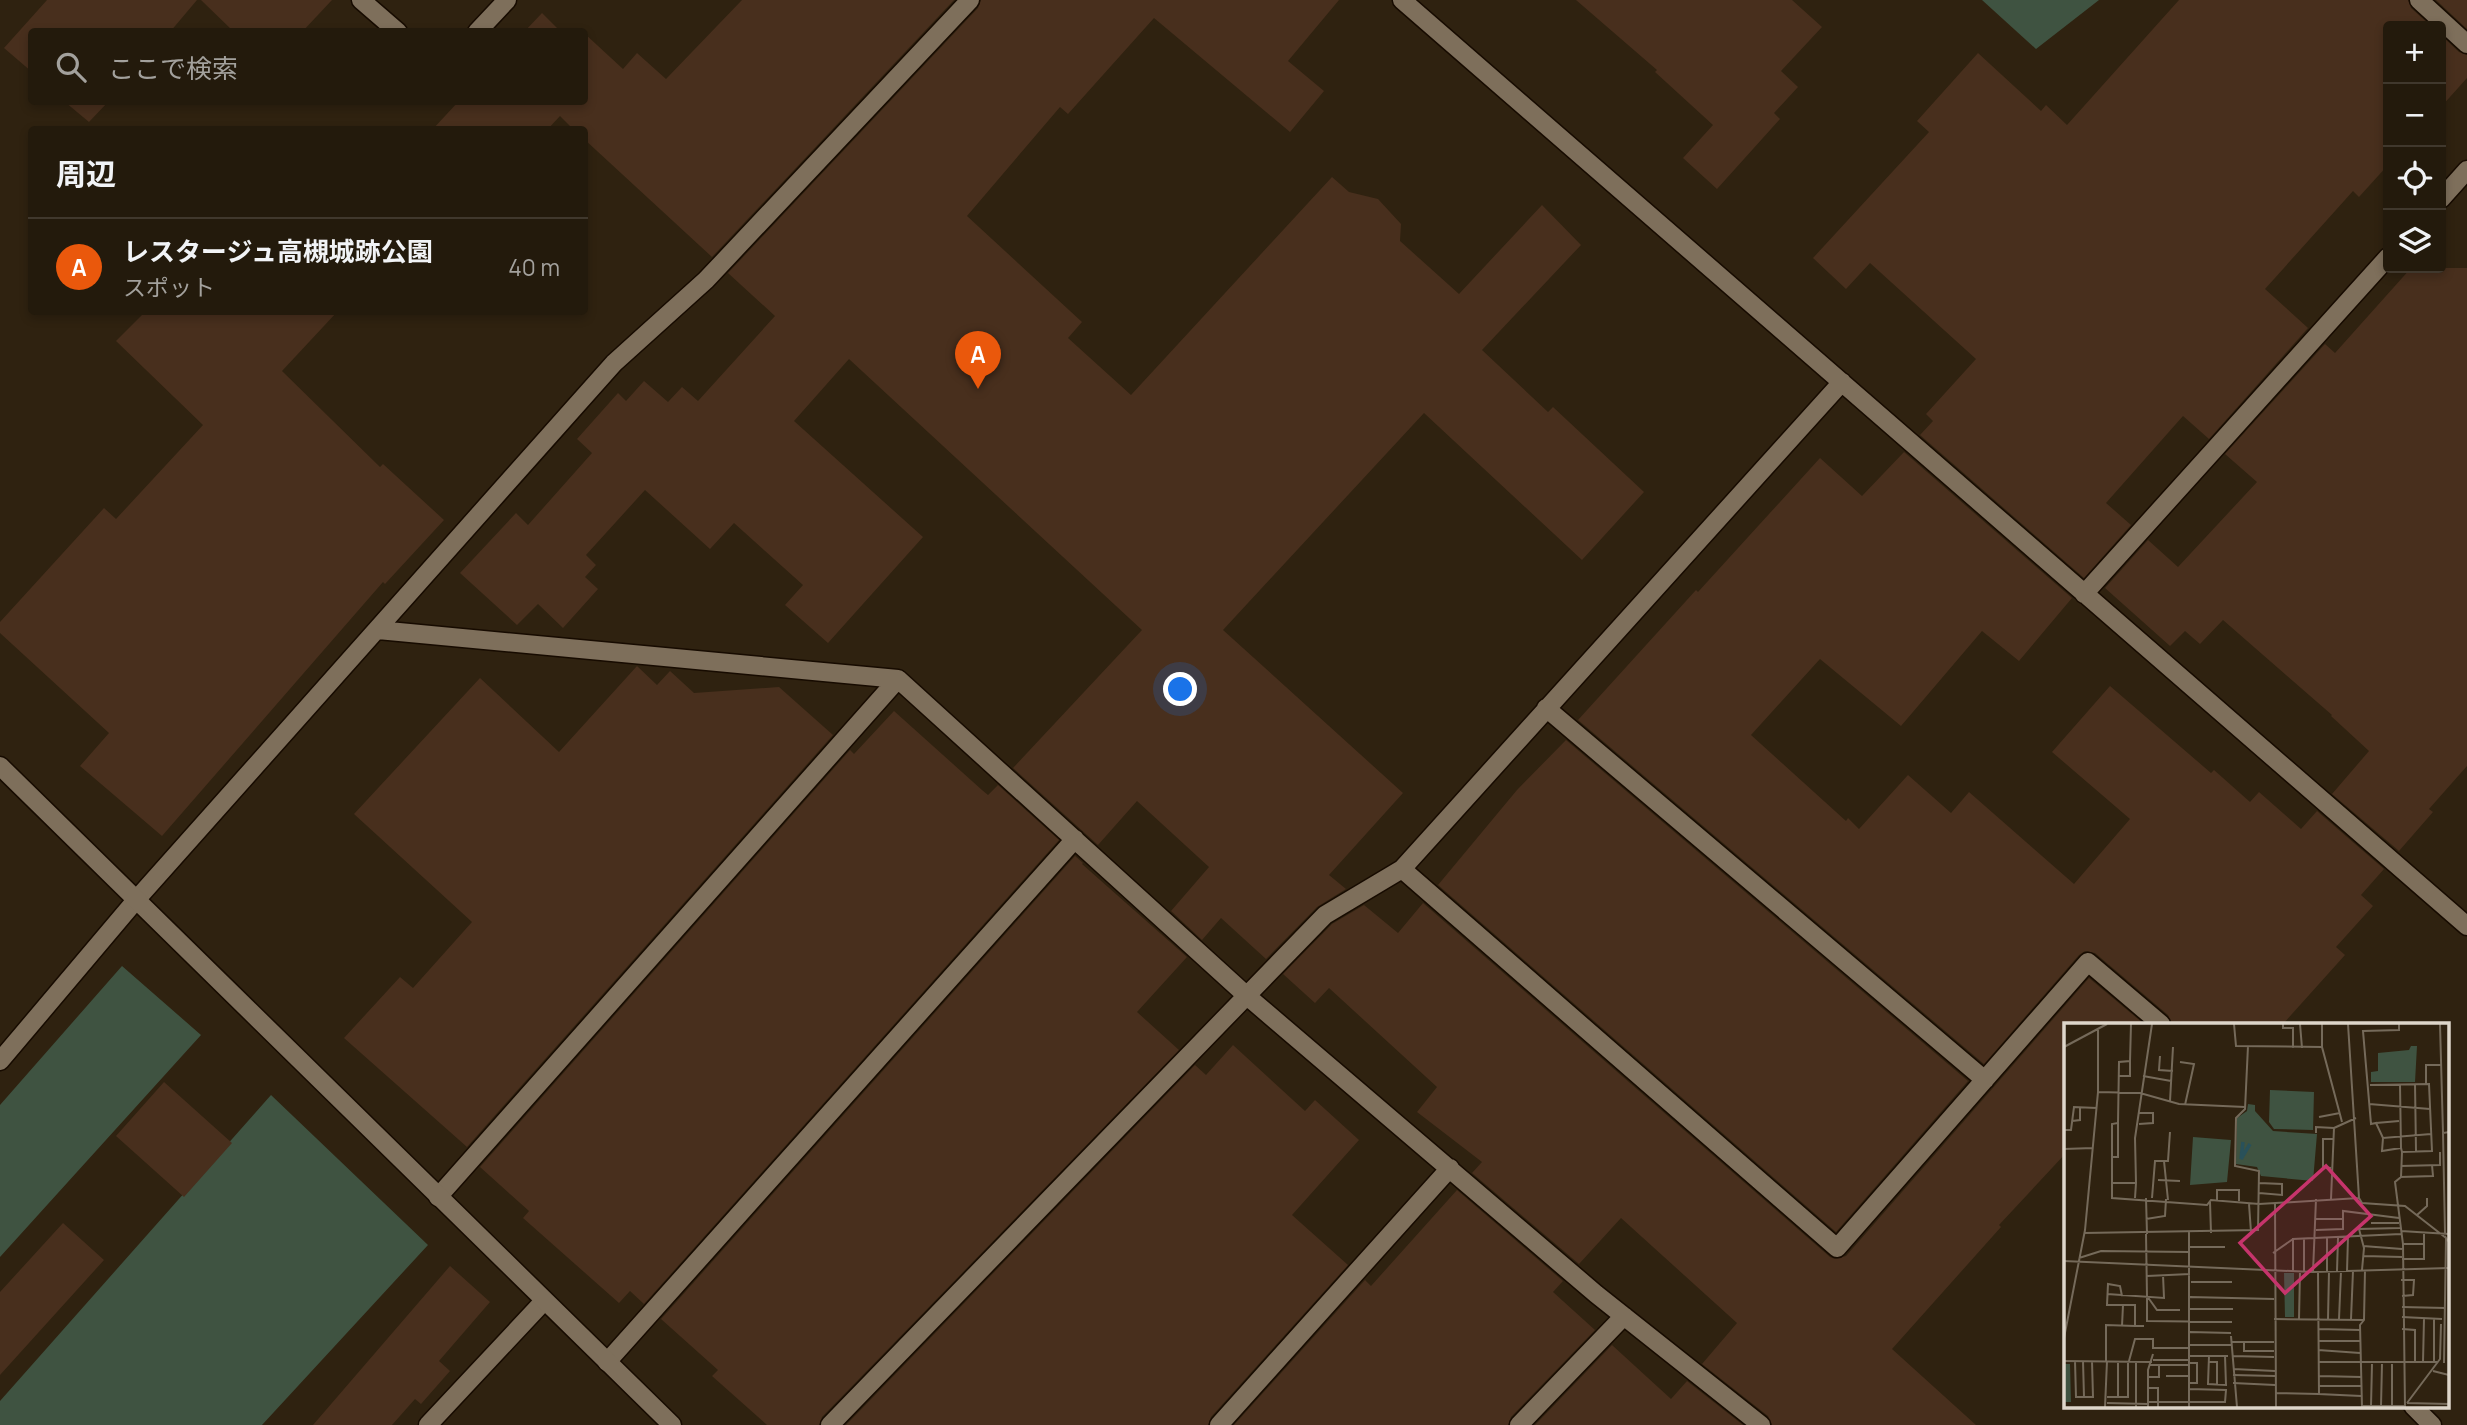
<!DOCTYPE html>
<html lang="ja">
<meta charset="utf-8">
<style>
:root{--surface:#231a0c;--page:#2f271a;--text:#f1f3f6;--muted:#a3a19d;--line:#40382d;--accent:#ea580c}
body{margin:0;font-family:Manrope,"Noto Sans JP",sans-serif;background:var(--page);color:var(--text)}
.controls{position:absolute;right:21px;top:21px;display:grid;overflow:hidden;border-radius:7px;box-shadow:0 4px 10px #0003}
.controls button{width:63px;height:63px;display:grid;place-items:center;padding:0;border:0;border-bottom:2px solid var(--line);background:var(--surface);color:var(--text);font:35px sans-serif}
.you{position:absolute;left:1181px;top:690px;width:24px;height:24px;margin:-18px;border:5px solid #fff;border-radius:50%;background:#1a73e8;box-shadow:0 0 0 10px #1a73e833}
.badge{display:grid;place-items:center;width:46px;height:46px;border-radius:50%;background:var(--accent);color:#fff;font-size:23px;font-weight:700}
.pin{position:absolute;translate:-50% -58px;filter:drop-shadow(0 2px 4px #0008)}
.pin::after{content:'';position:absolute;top:37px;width:24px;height:21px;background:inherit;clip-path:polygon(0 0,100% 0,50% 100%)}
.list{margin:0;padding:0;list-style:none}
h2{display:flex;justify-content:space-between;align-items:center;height:91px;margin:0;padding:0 28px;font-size:30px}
h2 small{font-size:23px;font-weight:400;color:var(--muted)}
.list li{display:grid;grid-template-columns:46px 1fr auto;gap:21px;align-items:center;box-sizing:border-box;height:98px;padding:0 28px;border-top:2px solid var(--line)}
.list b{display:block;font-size:26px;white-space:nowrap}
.list p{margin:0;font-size:23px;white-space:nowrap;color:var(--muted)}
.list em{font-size:23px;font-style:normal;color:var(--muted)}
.icon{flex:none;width:38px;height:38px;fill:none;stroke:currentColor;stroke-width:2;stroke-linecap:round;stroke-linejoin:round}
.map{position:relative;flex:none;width:2467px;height:1425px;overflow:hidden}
.search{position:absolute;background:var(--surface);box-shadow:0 4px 10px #0003;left:28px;top:28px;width:560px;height:77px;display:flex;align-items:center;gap:18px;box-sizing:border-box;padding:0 24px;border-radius:7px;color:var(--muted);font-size:26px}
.panel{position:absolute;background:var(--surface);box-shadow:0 4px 10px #0003;left:28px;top:126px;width:560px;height:189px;border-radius:7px}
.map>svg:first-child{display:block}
.green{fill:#3f5341}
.building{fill:#482f1d}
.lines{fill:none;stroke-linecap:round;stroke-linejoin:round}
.minor-casing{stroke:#170b00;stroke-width:21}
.tertiary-casing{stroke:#170b00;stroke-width:21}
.minor{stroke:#7e6f5b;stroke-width:18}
.tertiary{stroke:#7e6f5b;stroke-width:18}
.inset-river{fill:none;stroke:#29515a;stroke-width:3.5}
.inset-road{fill:none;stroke:#756a5a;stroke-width:2}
.view{fill:#c6346c;fill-opacity:0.15;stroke:#c6346c;stroke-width:3.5}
.inset-edge{fill:none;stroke:#ded6ca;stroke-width:3.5}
</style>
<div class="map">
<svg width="2467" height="1425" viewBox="0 0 2467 1425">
<rect width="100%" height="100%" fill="#2f2210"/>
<path class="green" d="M1982 0H2099L2036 49Z
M122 966 201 1035 0 1257V1105Z
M271 1095 428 1245 262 1425H0V1401Z"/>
<path class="building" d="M47 0H197L170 32H32V72L4 48Z
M201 0H332L302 32H234Z
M742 0H954L712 257 584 139V130H574L560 116 547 130H432L458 102H584V33L623 69 637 53 666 79Z
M981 0H1339L1288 61 1324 91 1290 132 1154 18 1068 114 1060 107 967 216 1082 322 1068 338 1131 395 1332 177 1349 192 1378 199 1401 224 1400 241 1459 294 1542 205 1581 245 1482 350 1548 412 1553 407 1644 492 1582 560 1424 413 1223 630 1403 793 1329 875 1346 889 1317 907 1266 959 1221 918 1202 940 1171 911 1209 867 1137 801 1098 845 1013 768 1142 630 849 359 794 421 923 537 828 643 785 605 803 585 734 523 710 549 645 490 586 555 596 565 585 577 598 589 563 628 538 604 517 625 460 573 516 513 528 525 592 453 577 439 618 393 626 401 644 381 668 402 682 387 698 401 775 316 728 273 978 8Z
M1576 0H1792L1822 27 1781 71 1798 87 1774 113 1780 119 1717 189 1683 158 1713 125 1655 72 1657 70Z
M2179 0H2408L2411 8 2431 26H2388V165L2359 197 2353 191 2265 289 2308 328 2209 439 2183 416 2106 503 2131 525 2084 578 1920 435 1933 421 1926 414 1976 359 1870 263 1846 289 1813 258 1929 132 1917 121 1978 53 2041 111 2046 105 2067 125Z
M2436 0H2467V29Z
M542 13 561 32H524Z
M2441 35 2459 52 2467 55V78L2441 107Z
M65 102H108L89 122Z
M2411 268H2467V766L2429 809 2433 812 2399 851 2332 794 2369 751 2331 716 2332 715 2223 620 2200 644 2185 631 2170 646 2105 588 2148 540 2178 567 2257 482 2225 454 2325 344 2335 353Z
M145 312H337L282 371 380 467 383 464 444 520 385 584 383 582 162 836 80 766 109 733 0 633V622L104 508 116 519 203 425 116 341Z
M1904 452 2072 598 2019 661 1982 631 1901 726 1820 659 1751 735 1846 821 1848 818 1859 829 1908 775 1951 813 1969 792 2074 884 2130 819 2052 752 2110 686 2211 773 2214 770 2250 802 2259 792 2301 829 2317 811 2384 869 2361 895 2373 906 2336 947 2345 955 2283 1024H2172L2168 1015 2095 953 2085 951 2079 955 1984 1064 1578 720 1696 590 1698 592 1820 458 1862 496Z
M637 666 657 685 670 671 694 693 779 687 833 735 467 1147 344 1038 400 977 413 988 472 922 354 814 480 678 559 752Z
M894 711 982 790 988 795 998 785 1059 840 644 1304 630 1291 619 1303 523 1218 529 1211 480 1167 850 750 854 754Z
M1566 740 1968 1081 1836 1232 1438 885 1517 790Z
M1075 856 1083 863 1082 864 1187 957 1137 1012 1179 1050 822 1417 819 1425H767L712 1376 718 1370 661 1319Z
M1423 903 1830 1257 1835 1259 1846 1256 2089 978 2144 1024H2066V1153L1999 1225 2001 1227 1892 1349 1976 1425H1772L1768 1416 1702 1364 1737 1323 1621 1218 1579 1264 1472 1173 1482 1162 1417 1112 1437 1087 1329 988 1315 1003 1283 974 1332 924 1364 905 1398 933Z
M1233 1045 1305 1111 1315 1100 1359 1140 1292 1215 1348 1265 1211 1417 1208 1425H846L1195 1065 1206 1075Z
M164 1082 232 1143 184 1197 116 1136Z
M1457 1190 1563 1281 1553 1292 1595 1330 1511 1417 1508 1425H1234L1365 1280 1371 1286Z
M63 1223 104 1260 0 1375V1292Z
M450 1266 490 1302 439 1361 450 1371 421 1404 415 1399 392 1425H313Z
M1612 1345 1671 1399 1687 1381 1743 1425H1535Z"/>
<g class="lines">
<defs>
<path id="minor" d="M361 0 398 32
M1402 0 2467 926
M2419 0 2467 44
M477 32 507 0
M2441 199 2467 170
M2084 594 2388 257
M378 630 898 679
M1546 708 1985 1080
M1402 869 1837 1248 2088 962 2161 1024
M0 1061 136 900 614 363 706 280 970 0
M438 1197 898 679 1247 996 1596 1294 1761 1425
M607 1362 1075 839
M2413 1406 2432 1425
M428 1425 544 1301
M830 1425 1325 915 1402 869 1842 382
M1219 1425 1450 1168
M1519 1425 1624 1316"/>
<path id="tertiary" d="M0 766 672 1425"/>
</defs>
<use href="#minor" class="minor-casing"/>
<use href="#tertiary" class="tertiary-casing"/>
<use href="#minor" class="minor"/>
<use href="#tertiary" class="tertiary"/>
</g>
<g transform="translate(2064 1023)">
<rect width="385" height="385" fill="#2f2210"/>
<path d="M347 23H353L351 59H307V49L314 48V30L345 27ZM206 67 250 69 249 107 210 106 205 99ZM184 81 191 82V88L209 108 253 111 249 158 197 153 193 144 172 141 173 95 183 88ZM129 114 167 117 163 159 126 162ZM220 250H230V294H221ZM0 341H6L7 379H0Z" fill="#3f5341"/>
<path class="inset-river" d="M179 119 177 136 186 121"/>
<path class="inset-road" d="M67 1 66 38 55 39 54 100 48 101V175L143 182 147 177 195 181 295 175 298 180 341 183 382 215M170 1 172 23 258 24M219 1V5H229V25M236 1 238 25M258 1V24L278 99M284 1 295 175M335 1V7L299 8 307 101 312 100 319 115 367 111M376 1 379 110M0 24 43 1M96 33 95 47 109 48M116 39 130 41 121 82M55 53H66V38M79 53 107 58M351 61 352 128M362 61V42H378M306 62 365 61 368 128 338 129 337 125 318 128 319 115M336 62 337 125M34 69 76 70 115 81 181 84M106 78 109 24M305 81 366 86M255 94 276 90M8 98 16 97V84M312 100 335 98M75 101 89 100V90H75M0 107H7L10 84 33 85M252 110V104L270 105M0 126 29 125M338 129 337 154 331 159 339 221 341 384M48 134H54V100M100 138 104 177M337 143 376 142V129M267 145 259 144V116H269M336 154 369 153 368 142M94 157 116 158M47 160H72L71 175M72 160 71 115 88 1M195 160 218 161V172L195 170M82 175 83 211M88 175 91 138H104L106 109M267 176 270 105 292 95M153 178V167H175V178M146 179 147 210M211 180 212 384M185 181 187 209M353 192 363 183V175M82 196 101 193 102 176M252 196H279M307 200H335M252 207 279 206V188L335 195M337 208 385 211M125 209V384M20 210 194 207 195 148 171 143 172 95 181 86 184 23M381 210 379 110 385 109M82 211 83 273 93 287H116M263 215V248M240 216V249M339 221H361M299 223 338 226M125 224H161M209 230 229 216M300 233 338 234M15 235 37 228 125 229M338 236H360V211M0 238 249 249 385 245M298 247 300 225 295 206 336 205M229 248V216L337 211M273 248 274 215M283 248 284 214M249 249 252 176M254 249 255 371 297 373M83 253 126 251M337 257H350L349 272 338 273M127 259H168M43 271 100 275 99 252M58 273 56 263 44 261 43 282H71V303H80M126 274 210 276M83 275V298L168 299M338 284 381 285M126 286H169M338 294 378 296M210 296 300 297M235 296 236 248M264 296 265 248M275 296 277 248M287 296 289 248M58 303 59 282M254 306 296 307M338 306 351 307V339M126 309 167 310M167 313 173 384M0 315 21 207 34 69V6M254 318H296M168 319H210M180 319V328H210M126 322H168M254 327 296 330M126 333H164M145 333 144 361 162 362 161 333M168 333 210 334M89 337H126M0 338 88 339M11 338 12 374H29L28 338M19 338 20 374M42 338V302L71 303M54 338V374M65 338 71 316H89V325H126M145 339H153V362M255 339H374M359 339 360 296M370 339V296M380 340 382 215 385 219M86 342H125M169 346 211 348M369 348 385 352V365M169 352 211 353M102 353H125M255 353 297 354M84 354H95V342M125 360H133V340H126M169 360 211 362M255 363H297M84 365H94V384M211 370 255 371M43 374H64V338M84 379H161L162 367 125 366M43 380 84 381M343 380 376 336 377 301M343 380 385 381M298 383H341M307 383 308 341M317 383 318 341M328 383V341M41 384 43 338M72 384V339M84 384V347L89 331M298 384 296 302 300 297 301 247"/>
<path class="view" d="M262 143 307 193 221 270 176 220Z"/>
<rect width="385" height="385" class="inset-edge"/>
</g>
</svg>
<div class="controls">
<button>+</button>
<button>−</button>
<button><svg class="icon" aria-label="locate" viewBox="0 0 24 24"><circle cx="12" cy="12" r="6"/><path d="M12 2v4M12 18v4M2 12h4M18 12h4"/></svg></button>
<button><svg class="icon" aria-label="layers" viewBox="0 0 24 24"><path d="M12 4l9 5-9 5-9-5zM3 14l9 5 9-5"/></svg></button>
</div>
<div class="you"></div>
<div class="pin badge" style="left:978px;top:389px">A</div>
<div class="search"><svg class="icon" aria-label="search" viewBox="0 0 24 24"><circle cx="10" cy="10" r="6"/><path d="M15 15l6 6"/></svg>ここで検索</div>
<section class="panel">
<h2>周辺<small></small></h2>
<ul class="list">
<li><span class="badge">A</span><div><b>レスタージュ高槻城跡公園</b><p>スポット</p></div><em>40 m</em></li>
</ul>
</section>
</div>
